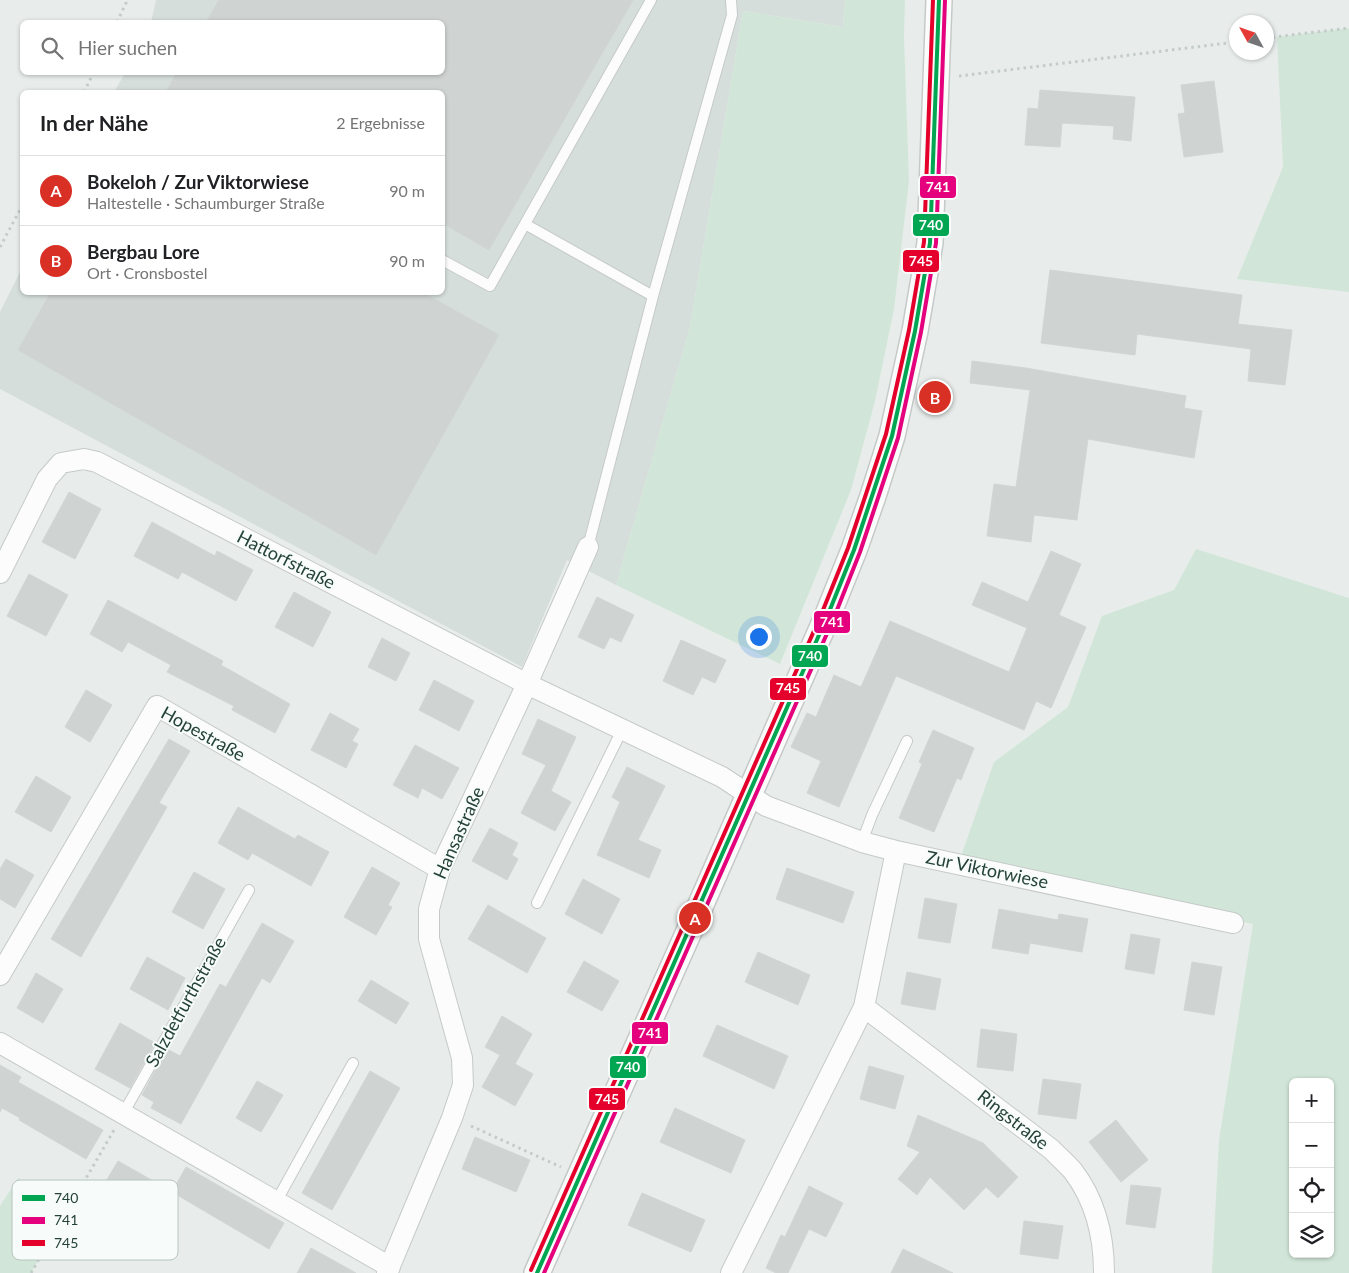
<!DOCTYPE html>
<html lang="de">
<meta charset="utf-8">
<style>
:root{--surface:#fff;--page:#f6f6f6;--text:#202124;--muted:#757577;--line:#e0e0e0;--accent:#d93025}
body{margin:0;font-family:Lato,sans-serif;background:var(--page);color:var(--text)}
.controls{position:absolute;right:15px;bottom:15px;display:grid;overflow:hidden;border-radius:8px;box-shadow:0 1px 4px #0004}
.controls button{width:45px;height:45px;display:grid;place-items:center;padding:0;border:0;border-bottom:1px solid var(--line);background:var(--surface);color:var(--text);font:25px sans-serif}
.compass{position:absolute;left:1229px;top:15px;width:45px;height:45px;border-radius:50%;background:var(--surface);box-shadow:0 1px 4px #0004;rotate:310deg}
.you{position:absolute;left:758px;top:636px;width:18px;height:18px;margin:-12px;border:4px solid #fff;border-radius:50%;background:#1a73e8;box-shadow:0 0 0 8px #1a73e833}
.badge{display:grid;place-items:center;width:32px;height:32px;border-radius:50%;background:var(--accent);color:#fff;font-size:16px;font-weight:700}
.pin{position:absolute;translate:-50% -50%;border:2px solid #fff;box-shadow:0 1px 5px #0006}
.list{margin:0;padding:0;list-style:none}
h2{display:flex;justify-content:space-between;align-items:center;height:65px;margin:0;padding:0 20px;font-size:21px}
h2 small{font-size:16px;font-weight:400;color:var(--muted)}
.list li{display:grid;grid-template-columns:32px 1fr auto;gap:15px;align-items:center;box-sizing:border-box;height:70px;padding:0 20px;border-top:1px solid var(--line)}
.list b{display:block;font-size:19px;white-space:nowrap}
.list p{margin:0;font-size:16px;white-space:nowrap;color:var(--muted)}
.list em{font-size:16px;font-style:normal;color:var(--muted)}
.icon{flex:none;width:28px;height:28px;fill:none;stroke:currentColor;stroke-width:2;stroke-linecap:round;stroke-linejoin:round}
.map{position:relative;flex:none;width:1349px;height:1273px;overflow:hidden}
.search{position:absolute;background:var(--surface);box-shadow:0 1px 4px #0004;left:20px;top:20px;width:425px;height:55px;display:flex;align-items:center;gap:12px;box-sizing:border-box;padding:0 18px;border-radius:8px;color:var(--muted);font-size:19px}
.panel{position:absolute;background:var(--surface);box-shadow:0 1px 4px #0004;left:20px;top:90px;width:425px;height:205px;border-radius:8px}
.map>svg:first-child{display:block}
.built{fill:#d6dedb}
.green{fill:#d1e6d8;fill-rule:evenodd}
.building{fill:#cfd4d2;stroke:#d1d6d4}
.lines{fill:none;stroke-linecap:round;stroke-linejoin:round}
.service-casing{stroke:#c5cac8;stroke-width:12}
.minor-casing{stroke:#c5cac8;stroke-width:22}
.tertiary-casing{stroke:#c5cac8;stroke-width:28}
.path{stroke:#c3ccca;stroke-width:3;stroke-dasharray:2.5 4;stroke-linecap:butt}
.service{stroke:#fcfcfc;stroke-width:10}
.minor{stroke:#fcfcfc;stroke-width:20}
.tertiary{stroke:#fcfcfc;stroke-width:25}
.bus-1-casing{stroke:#f7fbf9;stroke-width:8}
.bus-2-casing{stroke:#f7fbf9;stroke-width:8}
.bus-3-casing{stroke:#f7fbf9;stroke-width:8}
.bus-1{stroke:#00a651;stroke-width:4}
.bus-2{stroke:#e5007d;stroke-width:4}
.bus-3{stroke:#e4002b;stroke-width:4}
.labels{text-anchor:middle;stroke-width:4;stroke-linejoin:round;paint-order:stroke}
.street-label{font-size:18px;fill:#24423a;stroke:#f7fbf9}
.key{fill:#f7fbf9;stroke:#b8c4c0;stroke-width:1}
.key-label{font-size:14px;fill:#24423a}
.line-badge{stroke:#f7fbf9;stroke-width:2}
.badge-label{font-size:14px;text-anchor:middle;font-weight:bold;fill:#fff}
</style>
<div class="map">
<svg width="1349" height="1273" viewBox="0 0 1349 1273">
<rect width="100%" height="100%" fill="#e8edeb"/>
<path class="built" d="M156 0H845L843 27 743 11 690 327 616 585 567 560 522 667 0 389V312L22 268V292H442V92H114L125 73 442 72V22H151Z"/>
<path class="green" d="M845 0H905L904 36 909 181 894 309 875 401 851 490 780 664 616 585 690 327 743 11 843 27Z
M1349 28V292L1237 279 1283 167 1277 37Z
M1196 549 1349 598V1273H1212L1219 1140 1253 924 960 859 994 762 1068 707 1102 616 1174 590ZM1293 1082H1330V1254H1293Z
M18 1178 67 1210 31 1273H0V1206Z"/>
<path class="building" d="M219 0H633L489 250 442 223V92H166L177 72H442V22H206Z
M1214 81 1223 152 1184 157 1178 114 1185 113 1181 85Z
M1040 90 1135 97 1131 141 1113 139 1114 126 1062 123 1060 147 1025 145 1028 108 1038 109Z
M1050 270 1242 295 1238 324 1292 330 1285 385 1248 381 1251 349 1137 334 1135 355 1041 343Z
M51 292H422L499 335 376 555 18 350Z
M972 361 1026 368 1186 396 1184 408 1202 411 1194 458 1088 439 1077 520 1034 515 1031 542 987 536 994 484 1016 487 1030 390 970 383Z
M69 492 101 509 75 559 42 542Z
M152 522 215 556 217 551 253 570 236 601 182 572 178 579 134 556Z
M1051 551 1081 564 1059 615 1086 627 1051 708 1036 701 1024 730 896 676 839 807 807 793 821 761 791 747 807 713 816 717 834 675 861 687 890 621 1009 672 1027 628 972 605 982 582 1028 602Z
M29 574 68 595 46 636 7 616Z
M294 592 331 612 313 647 275 627Z
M597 597 634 615 621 642 610 637 604 649 578 637Z
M108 600 223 661 221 665 290 704 275 733 232 710 234 706 167 672 171 665 128 642 122 652 90 634Z
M382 638 410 653 396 681 368 667Z
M681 640 726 660 715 683 702 677 693 695 663 681Z
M434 680 474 701 459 731 419 710Z
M86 690 112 705 90 742 65 727Z
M330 713 359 729 352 741 358 744 346 768 311 750Z
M538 719 576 737 551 791 571 802 555 831 521 813 546 765 522 754Z
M933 730 974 748 961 780 957 778 934 832 899 818 922 764 919 762Z
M169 739 190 751 159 803 167 807 81 957 51 939Z
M415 745 459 768 442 799 422 788 418 798 393 785Z
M627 767 665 786 638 840 661 850 649 878 597 855 620 802 612 797Z
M36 776 71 797 51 832 15 812Z
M238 807 295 839 298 835 329 852 311 886 252 853 248 860 218 843Z
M490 828 518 843 512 855 518 859 507 880 472 861Z
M6 859 34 875 15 908 0 899V869Z
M372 867 400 883 388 905 392 907 376 935 344 917Z
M787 868 854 892 843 923 776 899Z
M194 872 225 889 203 929 172 912Z
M583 879 620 899 602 934 565 914Z
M925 898 957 904 950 943 918 938Z
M488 905 546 938 527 973 468 939Z
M999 909 1058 920 1059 914 1088 919 1082 952 1030 943 1028 954 992 948Z
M262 923 294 941 270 983 262 978 181 1124 151 1108 154 1102 142 1095 167 1049 180 1056 220 984 226 987Z
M1131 934 1160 939 1154 974 1125 969Z
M758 952 810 975 798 1005 745 982Z
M147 957 185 978 168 1010 130 989Z
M584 961 619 981 602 1011 567 992Z
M1192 962 1222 967 1214 1015 1184 1010Z
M907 972 941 979 935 1010 901 1004Z
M36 973 63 989 43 1023 17 1008Z
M371 980 409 1003 396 1024 358 1001Z
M502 1016 532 1034 515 1064 533 1074 515 1106 482 1087 500 1055 485 1047Z
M120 1023 155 1043 130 1088 95 1069Z
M717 1025 788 1056 774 1089 703 1056Z
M981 1029 1017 1034 1013 1071 977 1067Z
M0 1065 21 1077 18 1082 103 1130 86 1159 19 1120 20 1118 2 1108 0 1112Z
M869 1066 904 1076 895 1109 860 1099Z
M370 1071 400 1088 332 1210 302 1193Z
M1043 1079 1081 1084 1076 1119 1038 1114Z
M257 1081 283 1095 261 1132 236 1118Z
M675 1108 745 1140 731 1173 660 1142Z
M918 1115 983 1143 1018 1177 998 1198 986 1187 964 1210 930 1177 917 1195 898 1179 920 1152 907 1146Z
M1116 1120 1148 1160 1121 1182 1089 1142Z
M475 1137 530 1160 516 1192 462 1169Z
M118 1161 162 1186 149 1208 105 1183Z
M186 1167 284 1223 269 1249 172 1192Z
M1131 1185 1161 1188 1155 1228 1126 1224Z
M809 1186 843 1203 826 1237 809 1229 788 1273H776L766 1268 781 1235 785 1237Z
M642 1193 705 1220 691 1252 628 1225Z
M1024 1221 1063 1226 1058 1259 1020 1254Z
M311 1248 356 1273H297Z
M903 1249 953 1273H891Z"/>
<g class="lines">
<defs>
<path id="service" d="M525 224 653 296
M442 260 490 286 651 0
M588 547 653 296 732 15 731 0
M862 842 872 815 907 741
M537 903 622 730
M123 1114 249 890
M276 1202 353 1063"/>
<path id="minor" d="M0 573 47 479 61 463 84 459 97 462 527 684 722 777 766 806 862 842 896 851 1233 923
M896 851 864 1007 1051 1149C1058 1156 1066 1163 1073 1171 1095 1200 1104 1237 1104 1273
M0 975 157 706 440 869
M0 1043 390 1267
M387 1273 452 1118 463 1085 462 1058 429 939V909L440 869 527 684 588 547
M731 1273 864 1007"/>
<path id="tertiary" d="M537 1273 695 918 827 617 854 550 873 496 892 436 915 331 930 243 939 0"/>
</defs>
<use href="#service" class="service-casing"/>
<use href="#minor" class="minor-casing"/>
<use href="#tertiary" class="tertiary-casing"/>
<path class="path" d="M117 22 126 3 125 0
M1266 38 1349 28
M959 76 1236 42
M84 92 94 72
M0 247 22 206
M471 1126 561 1167
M31 1273 114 1130"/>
<use href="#service" class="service"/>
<use href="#minor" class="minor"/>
<use href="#tertiary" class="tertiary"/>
<defs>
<path id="bus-1" d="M537 1273 827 617 854 550 892 436 915 331 930 243 939 0"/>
<path id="bus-2" d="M544 1273 833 620 860 552 898 438 921 332 936 243 945 0"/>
<path id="bus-3" d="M531 1270 821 615 848 548 886 434 909 330 924 242 933 0"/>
</defs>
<use href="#bus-1" class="bus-1-casing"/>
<use href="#bus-2" class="bus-2-casing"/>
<use href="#bus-3" class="bus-3-casing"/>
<use href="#bus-1" class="bus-1"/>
<use href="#bus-2" class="bus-2"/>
<use href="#bus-3" class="bus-3"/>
</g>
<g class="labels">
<g class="street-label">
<text transform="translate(286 560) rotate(27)" y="6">Hattorfstraße</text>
<text transform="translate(203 734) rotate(29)" y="6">Hopestraße</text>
<text transform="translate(459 833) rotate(-66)" y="6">Hansastraße</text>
<text transform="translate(987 870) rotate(12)" y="6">Zur Viktorwiese</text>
<text transform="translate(186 1002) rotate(-61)" y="6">Salzdetfurthstraße</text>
<text transform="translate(1013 1120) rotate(38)" y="6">Ringstraße</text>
</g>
</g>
<rect x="12" y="1180" width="166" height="80" rx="8" class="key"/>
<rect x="22" y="1195" width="23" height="6" fill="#00a651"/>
<rect x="22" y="1217" width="23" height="7" fill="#e5007d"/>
<rect x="22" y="1240" width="23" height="6" fill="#e4002b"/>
<g class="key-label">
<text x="54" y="1203">740</text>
<text x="54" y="1225">741</text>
<text x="54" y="1248">745</text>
</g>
<g class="line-badge">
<rect x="919" y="175" width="38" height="24" rx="5" fill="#e5007d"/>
<rect x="912" y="213" width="38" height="24" rx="5" fill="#00a651"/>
<rect x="902" y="249" width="38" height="24" rx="5" fill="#e4002b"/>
<rect x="813" y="610" width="38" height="24" rx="5" fill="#e5007d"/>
<rect x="791" y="644" width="38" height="24" rx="5" fill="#00a651"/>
<rect x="769" y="677" width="38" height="24" rx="5" fill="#e4002b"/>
<rect x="631" y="1021" width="38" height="24" rx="5" fill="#e5007d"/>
<rect x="609" y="1055" width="38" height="24" rx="5" fill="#00a651"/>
<rect x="588" y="1087" width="38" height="24" rx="5" fill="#e4002b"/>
</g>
<g class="badge-label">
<text x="938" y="192">741</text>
<text x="931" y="230">740</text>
<text x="921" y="266">745</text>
<text x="832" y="627">741</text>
<text x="810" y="661">740</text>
<text x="788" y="693">745</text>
<text x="650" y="1038">741</text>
<text x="628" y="1072">740</text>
<text x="607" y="1104">745</text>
</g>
</svg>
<div class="controls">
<button>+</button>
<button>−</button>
<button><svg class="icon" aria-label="locate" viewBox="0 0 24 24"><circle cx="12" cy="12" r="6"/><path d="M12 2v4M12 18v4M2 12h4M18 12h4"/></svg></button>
<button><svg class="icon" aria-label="layers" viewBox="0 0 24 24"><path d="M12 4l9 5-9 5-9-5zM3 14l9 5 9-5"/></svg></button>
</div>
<svg class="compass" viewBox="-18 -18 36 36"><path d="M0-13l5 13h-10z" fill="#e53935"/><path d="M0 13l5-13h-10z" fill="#757577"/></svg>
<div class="you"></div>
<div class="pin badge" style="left:695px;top:918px">A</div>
<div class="pin badge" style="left:935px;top:397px">B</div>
<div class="search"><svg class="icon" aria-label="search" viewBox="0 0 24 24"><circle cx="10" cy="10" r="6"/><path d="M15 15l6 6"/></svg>Hier suchen</div>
<section class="panel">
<h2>In der Nähe<small>2 Ergebnisse</small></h2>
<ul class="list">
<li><span class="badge">A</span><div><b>Bokeloh / Zur Viktorwiese</b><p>Haltestelle · Schaumburger Straße</p></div><em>90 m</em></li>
<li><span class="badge">B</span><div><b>Bergbau Lore</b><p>Ort · Cronsbostel</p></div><em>90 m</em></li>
</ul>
</section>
</div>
